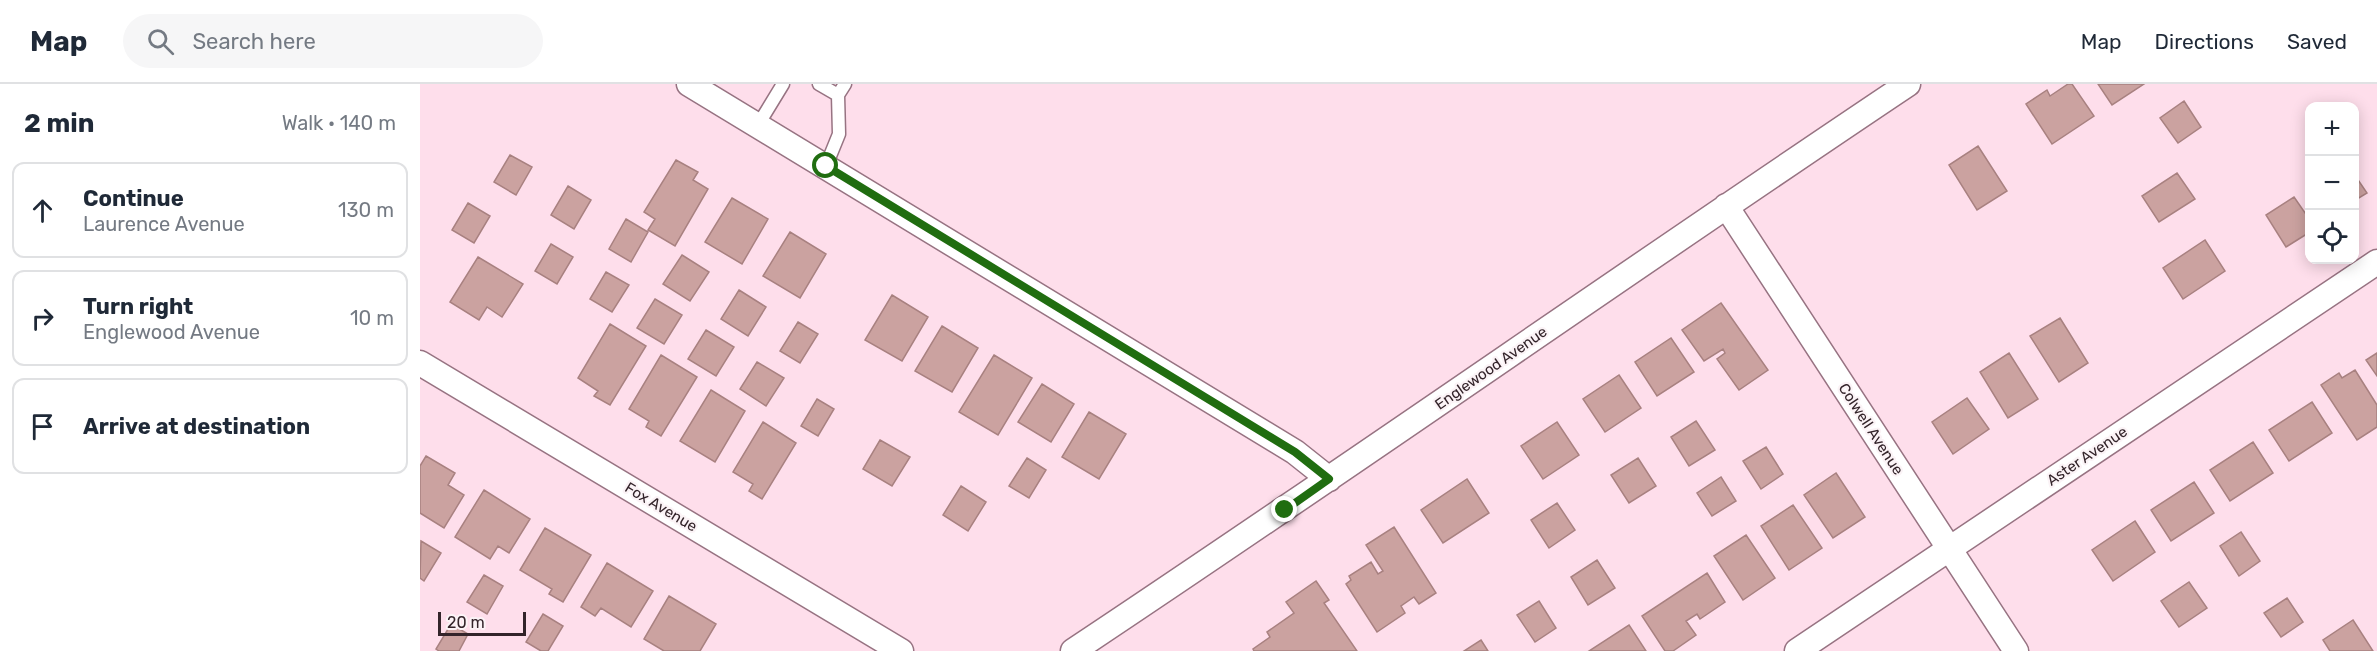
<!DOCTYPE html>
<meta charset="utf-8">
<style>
:root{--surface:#fff;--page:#f6f6f7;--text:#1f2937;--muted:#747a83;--line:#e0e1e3}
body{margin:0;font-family:Rubik,sans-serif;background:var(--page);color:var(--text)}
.controls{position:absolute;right:18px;top:18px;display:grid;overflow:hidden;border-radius:12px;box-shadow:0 3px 15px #0003}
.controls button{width:54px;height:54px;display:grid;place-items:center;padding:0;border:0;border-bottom:2px solid var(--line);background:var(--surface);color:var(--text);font:30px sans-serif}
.scale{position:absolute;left:18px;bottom:15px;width:88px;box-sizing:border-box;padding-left:6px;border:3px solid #33242a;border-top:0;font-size:16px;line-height:21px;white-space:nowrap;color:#33242a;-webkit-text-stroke:4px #fbf3f6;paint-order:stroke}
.stop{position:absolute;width:18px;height:18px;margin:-14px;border:4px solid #206d10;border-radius:50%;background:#fff}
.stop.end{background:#206d10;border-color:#fff;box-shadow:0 2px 6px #0008}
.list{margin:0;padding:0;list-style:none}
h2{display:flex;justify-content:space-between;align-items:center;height:78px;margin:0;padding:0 24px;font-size:26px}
h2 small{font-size:20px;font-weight:400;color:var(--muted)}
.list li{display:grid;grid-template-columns:39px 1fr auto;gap:18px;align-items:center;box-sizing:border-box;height:96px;margin:0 12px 12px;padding:0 12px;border:2px solid var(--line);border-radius:12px}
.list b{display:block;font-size:22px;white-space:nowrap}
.list p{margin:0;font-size:20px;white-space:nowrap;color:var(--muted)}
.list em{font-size:20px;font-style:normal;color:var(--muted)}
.icon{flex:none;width:33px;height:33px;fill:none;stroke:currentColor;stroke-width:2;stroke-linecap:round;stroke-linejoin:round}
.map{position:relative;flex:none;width:1957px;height:567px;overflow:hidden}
header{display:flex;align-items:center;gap:36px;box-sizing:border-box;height:84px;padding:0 30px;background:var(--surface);border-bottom:2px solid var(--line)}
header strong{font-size:28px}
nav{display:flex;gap:33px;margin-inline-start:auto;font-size:21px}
.search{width:420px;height:54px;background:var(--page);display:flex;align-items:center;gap:15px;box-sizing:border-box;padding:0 21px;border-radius:33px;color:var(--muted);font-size:22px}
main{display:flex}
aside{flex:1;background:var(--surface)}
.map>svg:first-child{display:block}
.building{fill:#cba2a0;stroke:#a88180;stroke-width:1.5}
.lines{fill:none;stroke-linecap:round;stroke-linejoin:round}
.service-casing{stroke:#977382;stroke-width:15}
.minor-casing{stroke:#977382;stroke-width:27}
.service{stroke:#fff;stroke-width:12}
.minor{stroke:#fff;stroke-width:24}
.route{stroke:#206d10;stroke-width:8}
.labels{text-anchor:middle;stroke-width:4.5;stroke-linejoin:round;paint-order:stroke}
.street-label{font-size:15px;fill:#33242a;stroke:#fbf3f6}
</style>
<header>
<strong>Map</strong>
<div class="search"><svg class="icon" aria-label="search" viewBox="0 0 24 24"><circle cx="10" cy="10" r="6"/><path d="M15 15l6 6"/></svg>Search here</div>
<nav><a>Map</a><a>Directions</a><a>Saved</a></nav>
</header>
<main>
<aside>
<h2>2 min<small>Walk · 140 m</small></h2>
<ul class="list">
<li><svg class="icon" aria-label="ahead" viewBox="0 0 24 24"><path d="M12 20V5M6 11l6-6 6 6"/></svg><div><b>Continue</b><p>Laurence Avenue</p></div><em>130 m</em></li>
<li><svg class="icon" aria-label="right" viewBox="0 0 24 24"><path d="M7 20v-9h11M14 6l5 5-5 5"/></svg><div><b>Turn right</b><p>Englewood Avenue</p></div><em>10 m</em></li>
<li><svg class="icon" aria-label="arrive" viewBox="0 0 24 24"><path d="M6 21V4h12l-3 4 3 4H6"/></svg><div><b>Arrive at destination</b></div></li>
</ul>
</aside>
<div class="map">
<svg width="1957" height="567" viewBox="0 0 1957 567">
<rect width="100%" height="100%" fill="#fedeeb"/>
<path class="building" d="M1648 0H1652L1674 32 1632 60 1606 20 1627 6 1630 12Z
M1678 0H1724L1692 21Z
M1764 17 1781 43 1758 59 1740 34Z
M1558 62 1587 107 1557 126 1529 81Z
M90 71 112 83 96 111 74 98Z
M256 76 278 88 273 96 288 105 255 162 228 146 235 135 224 128Z
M1757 89 1775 115 1739 138 1722 112Z
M1934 90 1947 109 1934 117Z
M148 102 171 116 154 145 131 131Z
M1874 113 1890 136V148L1866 163 1846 131Z
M312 114 348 135 322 180 285 158Z
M48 119 70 132 54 159 32 146Z
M206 135 228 148 211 178 189 165Z
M370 148 406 170 380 214 343 192Z
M1785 156 1805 187 1763 215 1743 184Z
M131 160 153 173 137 200 115 187Z
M262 171 289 188 270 217 243 200Z
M58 173 103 200 82 233 67 223 59 236 30 218Z
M186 188 209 201 192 228 170 215Z
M319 206 346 223 328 252 301 235Z
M472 211 508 233 482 277 445 256Z
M235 215 262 231 244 260 217 244Z
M1301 219 1348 286 1319 306 1297 275 1305 269 1303 265 1284 277 1262 246Z
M1640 234 1668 279 1639 298 1610 252Z
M378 238 398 250 380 279 360 267Z
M190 240 226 262 190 321 174 312 178 307 158 294Z
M522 242 558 264 532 308 495 287Z
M286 246 314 263 296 292 268 275Z
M1251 254 1274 288 1237 312 1215 278Z
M1589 269 1618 315 1588 334 1560 288Z
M1957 269V292L1946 276Z
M241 271 277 293 241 352 226 343 229 337 209 325Z
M574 271 612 294 578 351 539 328Z
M337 278 364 294 346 322 320 305Z
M1935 286 1957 321V343L1937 356 1901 301 1919 289 1922 294Z
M1199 291 1221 324 1185 348 1163 315Z
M622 300 654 320 631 358 598 338Z
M291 306 325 327 295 378 260 357Z
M1547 314 1569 345 1533 370 1512 338Z
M397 315 414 325 398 352 381 342Z
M1892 318 1912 349 1869 377 1849 346Z
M669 328 706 350 679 395 642 373Z
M1276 337 1295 366 1269 382 1251 353Z
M343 338 376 359 342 415 329 407 333 400 313 388Z
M1137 338 1159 371 1123 395 1101 362Z
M460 356 490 373 472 402 443 385Z
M1833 358 1853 389 1810 417 1790 386Z
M1346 363 1363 390 1341 405 1323 377Z
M6 372 35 389 28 401 44 411 24 444 0 429V382Z
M607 374 626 386 609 414 589 402Z
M1218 374 1236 402 1209 419 1191 391Z
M1416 389 1445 433 1413 454 1384 411Z
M1301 393 1316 417 1292 432 1277 409Z
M1047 395 1069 429 1023 459 1001 426Z
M1774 398 1794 429 1751 457 1731 426Z
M541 402 566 418 548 447 523 431Z
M64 406 110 435 89 469 78 462 70 475 35 453Z
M1137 419 1155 446 1129 464 1111 436Z
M1373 421 1402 464 1369 486 1341 442Z
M1715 437 1735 468 1693 497 1672 466Z
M974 443 1016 509 999 520 994 513 981 522 985 529 957 548 926 500 931 496 929 492 951 478 958 490 963 487 946 461Z
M125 444 171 471 143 518 129 510 132 505 100 486Z
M1821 448 1840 477 1819 492 1800 462Z
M1326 451 1355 494 1323 516 1294 472Z
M1 457 21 469 4 497 0 494Z
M1177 476 1195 504 1168 521 1151 493Z
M187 479 233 507 211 543 181 524 175 532 161 523Z
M1287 489 1305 518 1280 535 1277 530 1266 537 1276 551 1253 567H1245L1222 532Z
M64 491 83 502 67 530 47 518Z
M896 497 909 516 904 519 937 567H834L833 565 850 553 847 548 874 529 866 518Z
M1769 498 1787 524 1759 543 1741 517Z
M249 512 296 540 280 567H244L224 555Z
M1867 514 1883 538 1861 553 1844 529Z
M1119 517 1136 544 1115 558 1097 531Z
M123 530 143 542 128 567H121L106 558Z
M1933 536 1953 567H1910L1903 556Z
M31 540 48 550 39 567H19L16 565Z
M1209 541 1226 567H1169Z
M1061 556 1068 567H1044Z"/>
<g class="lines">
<defs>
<path id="service" d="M399 0 418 11 425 0
M338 41 363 0
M406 82 419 50 418 11"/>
<path id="minor" d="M269 0 875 368 909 395
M1306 122 1596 567
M0 279 481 567
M653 567C933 381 1208 187 1488 0
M1377 567 1957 178"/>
</defs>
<use href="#service" class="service-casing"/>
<use href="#minor" class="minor-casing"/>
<use href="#service" class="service"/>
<use href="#minor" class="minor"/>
</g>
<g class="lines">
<path class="route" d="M406 82 875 368 909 395 865 426"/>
</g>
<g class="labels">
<g class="street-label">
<text transform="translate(1071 284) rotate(-35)" y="5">Englewood Avenue</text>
<text transform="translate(1451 345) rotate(57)" y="5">Colwell Avenue</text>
<text transform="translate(1667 372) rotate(-34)" y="5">Aster Avenue</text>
<text transform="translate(241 423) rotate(31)" y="5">Fox Avenue</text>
</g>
</g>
</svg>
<div class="controls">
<button>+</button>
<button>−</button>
<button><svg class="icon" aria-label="locate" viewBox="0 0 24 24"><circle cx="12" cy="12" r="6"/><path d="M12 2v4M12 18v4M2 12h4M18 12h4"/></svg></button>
</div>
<div class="scale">20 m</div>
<div class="stop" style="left:406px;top:82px"></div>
<div class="stop end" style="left:865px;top:426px"></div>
</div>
</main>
